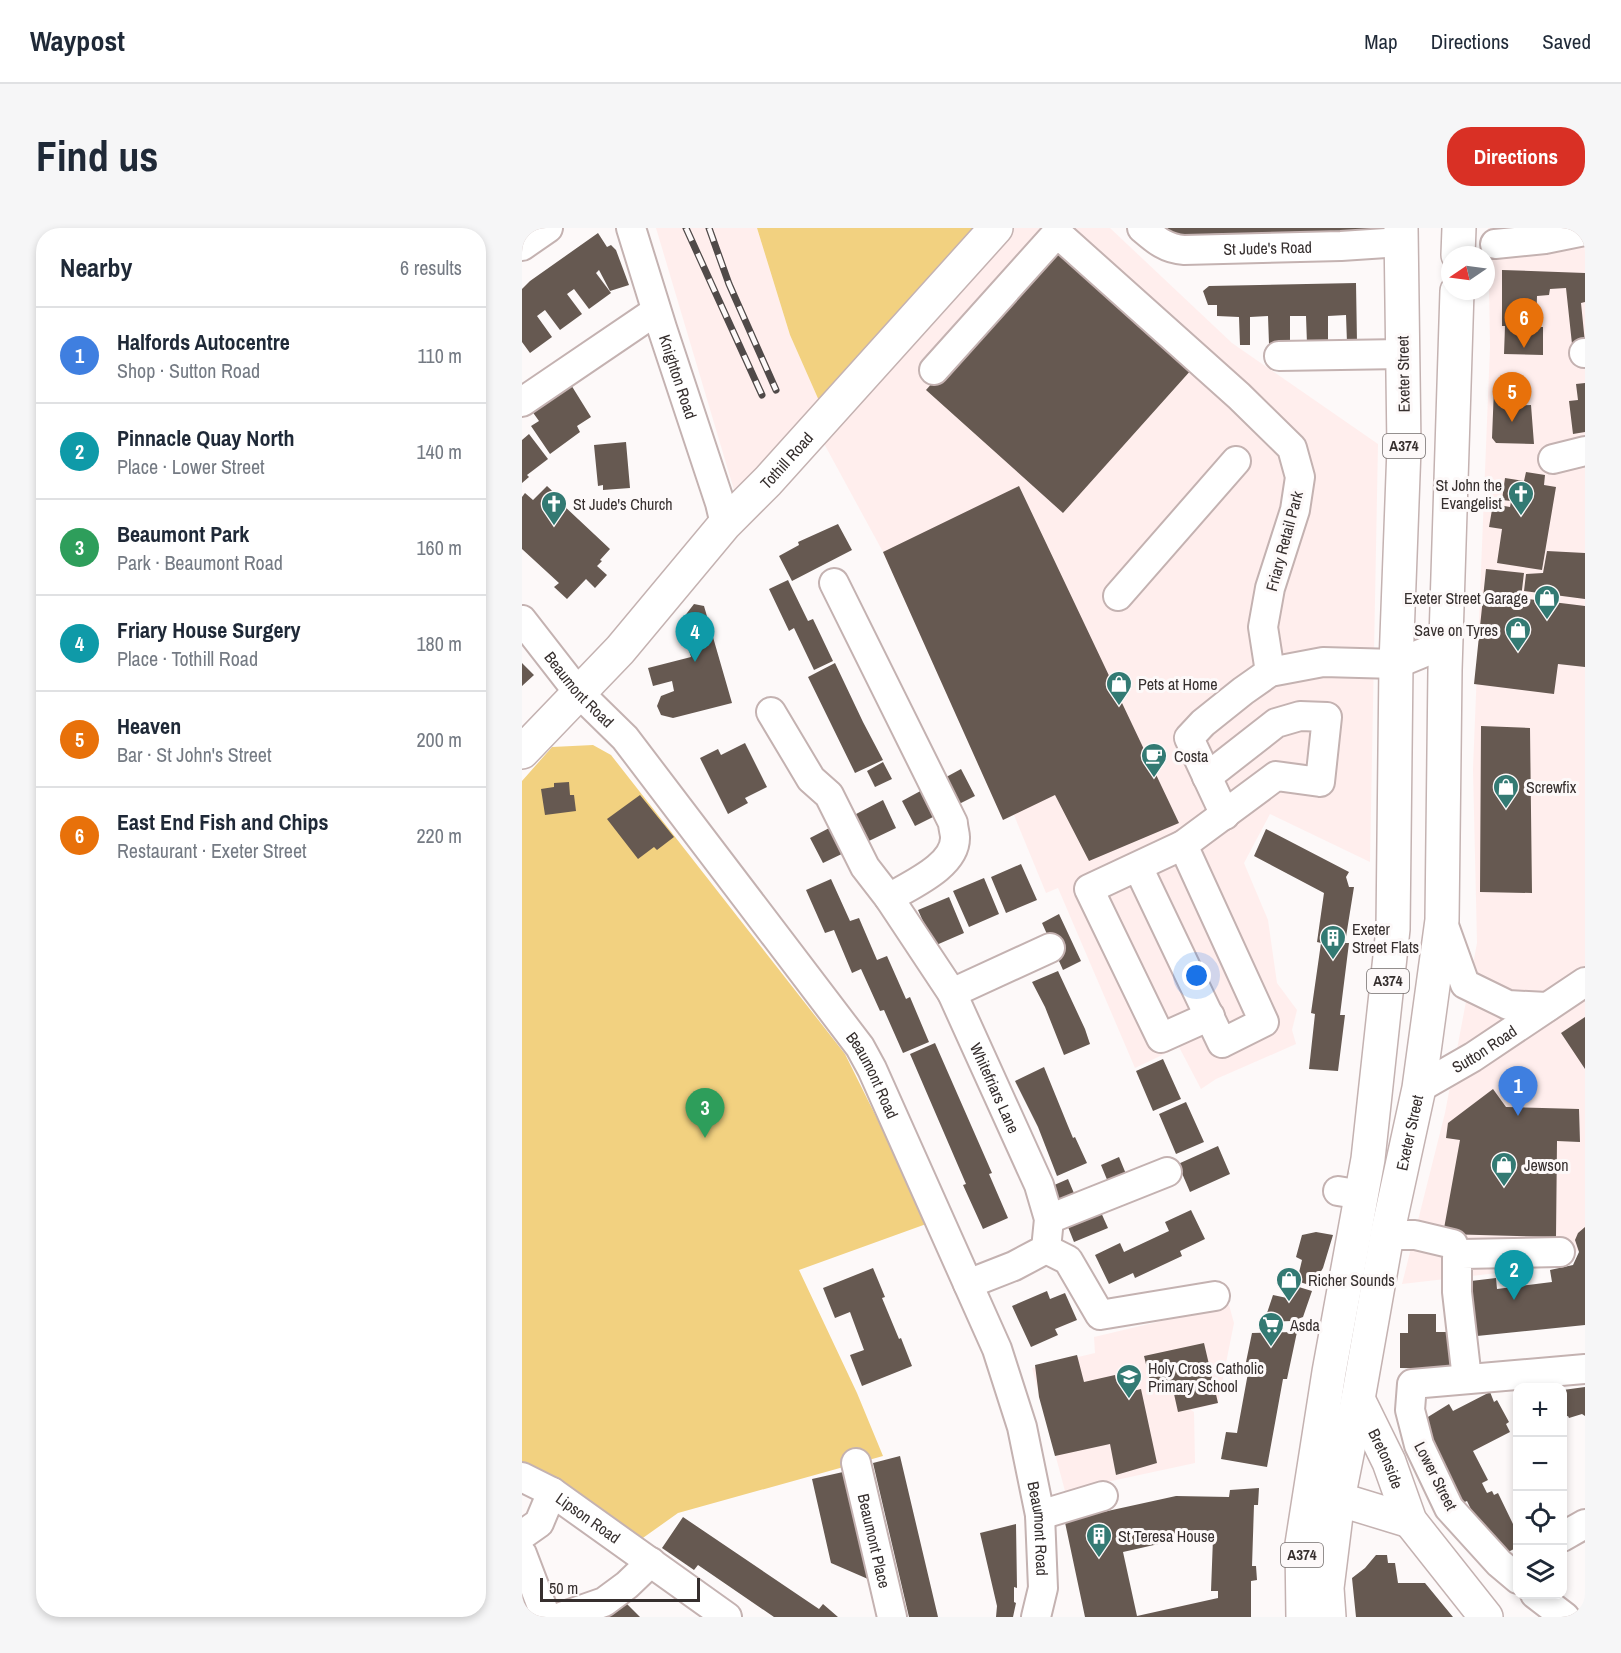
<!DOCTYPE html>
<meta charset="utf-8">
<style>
:root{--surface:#fff;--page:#f6f6f7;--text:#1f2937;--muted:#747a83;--line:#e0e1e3;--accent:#d93025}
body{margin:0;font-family:"Archivo Narrow",sans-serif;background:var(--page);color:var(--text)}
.controls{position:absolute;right:18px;bottom:18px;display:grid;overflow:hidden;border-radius:12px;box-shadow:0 3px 9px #0003}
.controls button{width:54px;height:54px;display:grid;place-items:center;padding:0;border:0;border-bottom:2px solid var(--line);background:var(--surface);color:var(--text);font:30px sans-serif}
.compass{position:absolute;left:919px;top:18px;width:54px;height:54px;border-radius:50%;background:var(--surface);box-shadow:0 3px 9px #0003;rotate:257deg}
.scale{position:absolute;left:18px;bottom:15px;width:160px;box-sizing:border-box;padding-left:6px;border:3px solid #362f2e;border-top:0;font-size:16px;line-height:21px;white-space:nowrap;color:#362f2e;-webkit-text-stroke:4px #fdf9f9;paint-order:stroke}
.you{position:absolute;left:675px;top:748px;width:21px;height:21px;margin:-15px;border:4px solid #fff;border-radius:50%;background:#1a73e8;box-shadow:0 0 0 9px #1a73e833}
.badge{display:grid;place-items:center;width:39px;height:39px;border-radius:50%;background:var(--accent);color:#fff;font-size:20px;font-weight:700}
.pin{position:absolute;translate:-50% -50px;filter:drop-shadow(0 2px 3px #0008)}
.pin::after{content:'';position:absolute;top:32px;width:21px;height:18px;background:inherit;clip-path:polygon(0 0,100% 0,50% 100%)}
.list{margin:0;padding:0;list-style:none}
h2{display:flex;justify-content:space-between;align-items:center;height:78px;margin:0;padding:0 24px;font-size:26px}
h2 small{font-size:20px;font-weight:400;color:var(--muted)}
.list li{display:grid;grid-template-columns:39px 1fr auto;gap:18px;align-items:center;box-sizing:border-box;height:96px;padding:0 24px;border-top:2px solid var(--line)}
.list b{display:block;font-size:22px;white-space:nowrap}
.list p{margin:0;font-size:20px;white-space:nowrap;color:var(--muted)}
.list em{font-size:20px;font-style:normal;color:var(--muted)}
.icon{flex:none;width:33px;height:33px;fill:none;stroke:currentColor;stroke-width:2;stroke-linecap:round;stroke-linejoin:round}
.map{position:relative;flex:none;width:1063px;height:1389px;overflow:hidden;border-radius:24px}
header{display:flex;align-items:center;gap:36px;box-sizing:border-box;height:84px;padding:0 30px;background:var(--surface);border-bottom:2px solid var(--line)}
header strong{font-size:28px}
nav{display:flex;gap:33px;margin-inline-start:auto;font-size:21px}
.intro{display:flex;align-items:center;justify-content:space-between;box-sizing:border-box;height:144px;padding:0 36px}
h1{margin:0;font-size:42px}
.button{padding:15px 27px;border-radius:24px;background:var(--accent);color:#fff;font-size:21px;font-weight:700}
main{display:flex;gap:36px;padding:0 36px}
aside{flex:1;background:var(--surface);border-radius:24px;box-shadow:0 3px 9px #0003}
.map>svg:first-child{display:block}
.built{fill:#ffeeed}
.green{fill:#f2d180}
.building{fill:#665951;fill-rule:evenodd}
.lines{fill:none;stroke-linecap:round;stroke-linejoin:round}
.minor-casing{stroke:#c4b2b1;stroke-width:32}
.major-casing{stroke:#c4b2b1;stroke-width:36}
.minor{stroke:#fff;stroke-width:28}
.major{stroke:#fff;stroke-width:33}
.rail-casing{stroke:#504a49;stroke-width:7}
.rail{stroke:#fdf9f9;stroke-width:4.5;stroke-dasharray:14;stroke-linecap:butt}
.labels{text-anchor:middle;stroke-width:6;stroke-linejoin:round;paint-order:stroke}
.shield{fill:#fdf9f9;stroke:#726c6b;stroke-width:1.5}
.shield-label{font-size:15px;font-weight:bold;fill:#362f2e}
.street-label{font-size:16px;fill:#362f2e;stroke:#fdf9f9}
.poi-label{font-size:16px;fill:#362f2e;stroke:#fdf9f9;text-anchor:start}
</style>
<header>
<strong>Waypost</strong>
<nav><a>Map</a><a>Directions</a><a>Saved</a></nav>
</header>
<div class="intro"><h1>Find us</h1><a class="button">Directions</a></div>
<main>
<aside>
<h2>Nearby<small>6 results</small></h2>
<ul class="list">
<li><span class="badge" style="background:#3f7fe0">1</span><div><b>Halfords Autocentre</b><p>Shop · Sutton Road</p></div><em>110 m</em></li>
<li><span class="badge" style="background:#0f9aa8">2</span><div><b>Pinnacle Quay North</b><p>Place · Lower Street</p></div><em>140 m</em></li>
<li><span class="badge" style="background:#2e9e5b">3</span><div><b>Beaumont Park</b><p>Park · Beaumont Road</p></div><em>160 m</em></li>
<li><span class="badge" style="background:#0f9aa8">4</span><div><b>Friary House Surgery</b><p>Place · Tothill Road</p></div><em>180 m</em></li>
<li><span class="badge" style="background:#e8710a">5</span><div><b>Heaven</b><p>Bar · St John's Street</p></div><em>200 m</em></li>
<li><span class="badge" style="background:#e8710a">6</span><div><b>East End Fish and Chips</b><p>Restaurant · Exeter Street</p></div><em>220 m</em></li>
</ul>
</aside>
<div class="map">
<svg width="1063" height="1389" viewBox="0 0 1063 1389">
<rect width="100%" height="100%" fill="#fdf9f9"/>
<path class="built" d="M134 0H235L268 107 298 175 452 0H588L710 115 856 216 848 634 748 586 722 635 746 692 755 755 775 782 770 802 774 816 694 851 679 861 657 819 613 840 536 660 524 665 492 587 481 592 361 324 287 188 212 262Z
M966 0H1063V1012L1045 1037 880 1056 923 885 955 715 951 541 968 119Z
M707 1077 712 1095 696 1175 669 1182 672 1184 673 1235 543 1263 510 1140 573 1125 572 1109Z"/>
<path class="green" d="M235 0H452L298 175 268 107Z
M71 517 89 527 323 826 407 995 277 1042 335 1165 361 1228 156 1285 111 1317 0 1245V553L30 519Z"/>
<path class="building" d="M638 0H854V2L645 7Z
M76 5 85 19 89 17 94 22 107 57 88 63 77 42 74 45 89 65 67 81 52 61 45 66 60 86 38 102 23 82 15 88 30 109 8 125 0 114V61L8 53Z
M532 18 670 141 541 285 404 162Z
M980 42 1063 45V74L1059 75 1063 115 1050 116 1044 60 1028 61 1027 67 1015 68 1014 99H1021V127L982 126 983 98H980Z
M834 55 835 115H825L824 87 806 88V116H785L784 88H768V116H747L746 88 728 89V117H718L717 89 695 88V77H686L681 63 687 58Z
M46 152 69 189 55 198 58 204 28 226 9 198 17 193 7 179Z
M1063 155V204L1051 206 1047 173 1056 172 1054 156Z
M972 160H988L987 178 1009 177 1012 216 974 215 970 210Z
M7 206 26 231 5 247 7 249 0 255V212Z
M104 214 108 260 81 262V257L76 258 72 217Z
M1004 244 1023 247 1022 257 1034 259 1020 342 975 335 980 301 967 299 971 276 988 279 989 273 980 272 983 250 1002 253Z
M25 258 42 274 40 276 88 321 78 332 80 333 75 338 85 347 73 360 64 351 45 371 32 359 37 355 0 321V269L3 265 11 272Z
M497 258 657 595 567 633 533 567 481 592 361 324Z
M316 296 330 322 270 353 257 328 277 317 276 314Z
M1025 323 1063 325V371L1002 363 1004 346 1021 345Z
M964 341 1002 345 999 370 1063 378V439L1036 436 1032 466 952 456Z
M266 352 286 393 291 391 311 433 292 442 272 400 267 403 247 361Z
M172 376 182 378 210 475 151 490 139 487 135 478 139 468 152 463 150 453 131 458 126 440 169 429 158 394Z
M0 435 12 447 0 458Z
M313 435 341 494 361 532 333 545 286 449Z
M959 498 1008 500 1010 665 958 664Z
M223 515 245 559 223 570 226 575 206 586 178 530 196 521 199 527Z
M361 534 370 551 353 559 345 543Z
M439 541 453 568 393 598 380 573Z
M47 554 48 567H52L54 583 23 587 19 561 32 559V555Z
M118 567 152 609 135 622 132 619 116 631 85 591Z
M361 572 374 600 301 635 288 610Z
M744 601 827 644 824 649 827 659H832L823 715H827L818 787H823L816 843 787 841 793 786 789 785 799 715 795 714 802 665 732 628Z
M499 636 515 672 484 685 469 649Z
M462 650 477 686 447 699 431 663Z
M309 651 328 693 337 690 355 732 365 728 384 771 388 769 407 814 381 825 362 782 358 783 339 741 330 745 312 702 303 705 284 662Z
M427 669 442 705 412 718 396 682Z
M537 686 559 733 541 742 520 695Z
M536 743 563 801 568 816 542 827 523 779 510 754Z
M1063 789V841L1039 805Z
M413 815 470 945 467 946 486 990 461 1001 441 957 444 956 388 826Z
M641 831 659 871 631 883 614 843Z
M522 839 546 898 551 910 553 909 565 935 535 948 516 899 493 853Z
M971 861 984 879 1057 881 1058 914 1035 913 1034 1009 921 1006 938 912 924 910 926 895Z
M664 874 682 914 654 926 637 886Z
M696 918 708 946 668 964 656 936Z
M597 929 604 946 586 954 579 937Z
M546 951 554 970 537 977 530 958Z
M577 980 586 1000 552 1014 544 994Z
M669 982 683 1011 658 1023 660 1028 613 1050 611 1045 587 1056 573 1027 598 1015 602 1024 647 1003 643 994Z
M1063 999V1097L955 1108 953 1099H950L948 1082 952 1083 949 1053 974 1050 975 1061 1030 1054 1028 1042 1051 1037 1057 1024 1053 1012 1056 1005Z
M794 1004 811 1007 801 1040 790 1058 775 1053 780 1032 774 1029 780 1007Z
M351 1040 363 1069 360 1070 377 1111 379 1110 390 1138 340 1158 328 1127 342 1122 328 1084 313 1090 301 1060Z
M770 1057 790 1063 781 1089 770 1093 742 1094 751 1067 765 1070Z
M525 1063 528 1071 543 1065 555 1092 533 1101 536 1107 509 1119 490 1078Z
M886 1086H914V1104H937V1141L878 1140V1105H886Z
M775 1104 765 1151H761L745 1239 699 1231 704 1204 715 1205 726 1145 724 1134 730 1105Z
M682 1115 696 1175 656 1184 650 1157 630 1161 622 1128Z
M555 1127 562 1154 593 1147 594 1152 608 1149 611 1163 619 1161 635 1235 594 1247 588 1216 533 1228 517 1169 513 1137Z
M1063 1159V1188L1060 1186 1047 1190 1046 1188 1041 1189V1162Z
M968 1164 972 1174 975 1172 987 1194 984 1196 988 1204 951 1223 966 1252 960 1255 965 1265 970 1263 972 1267 976 1265 991 1296 996 1293V1319L984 1325 974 1321 962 1296 957 1298 945 1273 938 1276 905 1219 912 1216 901 1192 927 1176 931 1183Z
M378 1228 416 1389H387L351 1235Z
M321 1244 346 1351 309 1335 290 1251Z
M737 1260 736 1277H732L730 1338H734L735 1352 729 1353V1389H563L541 1285 580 1276 581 1284 654 1268 707 1269 708 1262ZM663 1310H691L689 1363H696V1370L615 1388 601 1324Z
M161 1289 297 1381 301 1376 316 1389H252L176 1337 172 1342 140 1320Z
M494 1296 495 1360 492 1359V1374L494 1375 491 1389H474L475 1378 458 1305Z
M854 1327H865L866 1335H873L876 1355H903L931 1389H834L830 1350 843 1340Z
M99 1370 118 1389H80Z
M0 1372 7 1389H0Z"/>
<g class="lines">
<defs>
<g id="minor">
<path id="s1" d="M109 0 140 100 198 275 203 296"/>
<path id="s2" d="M620 0C634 12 644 21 662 22L819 18 879 14"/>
<path d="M973 16 1023 11 1063 3"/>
<path d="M0 18 26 0"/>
<path d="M1062 125H1063"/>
<path d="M757 128 880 126"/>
<path d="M412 142 535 5 717 168 770 220 778 249 773 282 748 360 741 399 748 444"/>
<path d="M0 174 134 83"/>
<path d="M1031 231 1063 223"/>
<path d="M312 355 431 595C431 600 433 605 433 609 434 638 388 657 367 670"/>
<path d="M596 368 714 233"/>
<path id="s3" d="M0 392 56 464 103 510 338 819 350 841 475 1121 500 1199 518 1287 521 1360 514 1389"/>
<path id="s4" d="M249 484 289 551 307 567 343 639 367 670 430 765 517 957 527 991 524 1021 492 1038 446 1056"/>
<path d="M685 549 754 495 778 488 805 489 798 554 754 548 661 617 567 661 639 810 688 788"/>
<path d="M703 587 667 510 681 495 721 463 748 444 801 434 874 436 925 415"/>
<path d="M616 639 700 815 742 794 661 617"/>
<path d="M920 692 943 756 986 777 1025 779"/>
<path d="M430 765 528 720"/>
<path id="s5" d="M897 860 951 829 1063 754"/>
<path d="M816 963 840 967"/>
<path d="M527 991 645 944"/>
<path d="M865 1007H893L931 1016"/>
<path d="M524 1021 546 1032 578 1087 693 1068"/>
<path d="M945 1151 935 1064V1030L940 1026 1038 1024"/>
<path id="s6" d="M334 1235 370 1389"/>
<path id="s7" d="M0 1249 30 1264 205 1389"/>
<path d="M518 1287 581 1268"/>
<path d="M0 1307 17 1295 30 1264"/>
<path d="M1040 1309 1063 1296"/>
<path d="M0 1326 24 1389"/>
<path d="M996 1351 977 1335 927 1280 897 1217 888 1182 890 1156 1063 1141"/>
<path d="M1013 1366 1043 1389"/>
<path d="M39 1389 82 1374 105 1357 129 1334"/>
</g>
<g id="major">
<path d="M936 27 937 0"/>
<path id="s8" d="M0 524 98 422 203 296 246 253 474 0"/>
<path id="s9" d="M836 1171 867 1234 888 1293 964 1389"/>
<path d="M794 1267 816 1271 888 1293"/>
<path d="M781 1389 780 1316 807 1144 846 931 871 701 874 436 882 220 879 0"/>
<path id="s10" d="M807 1389 805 1360 816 1271 836 1171 865 1007 897 860 920 692 923 442 935 63"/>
</g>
</defs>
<use href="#minor" class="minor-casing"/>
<use href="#major" class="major-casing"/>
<use href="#minor" class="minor"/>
<use href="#major" class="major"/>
<defs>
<path id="rail" d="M164 0 240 167
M187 0 207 56 254 162"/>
</defs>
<use href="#rail" class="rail-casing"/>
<use href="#rail" class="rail"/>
</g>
<defs>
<symbol id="church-pin" viewBox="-11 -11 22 30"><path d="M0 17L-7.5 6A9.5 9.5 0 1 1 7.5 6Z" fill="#337a73" stroke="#fdf9f9"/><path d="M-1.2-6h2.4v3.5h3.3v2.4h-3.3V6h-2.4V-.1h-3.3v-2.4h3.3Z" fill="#fff"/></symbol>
<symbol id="shop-pin" viewBox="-11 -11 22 30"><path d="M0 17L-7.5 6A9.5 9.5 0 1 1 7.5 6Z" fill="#337a73" stroke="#fdf9f9"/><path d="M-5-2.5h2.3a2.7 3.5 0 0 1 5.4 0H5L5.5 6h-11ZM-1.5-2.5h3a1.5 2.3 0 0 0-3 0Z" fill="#fff"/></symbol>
<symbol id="cafe-pin" viewBox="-11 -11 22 30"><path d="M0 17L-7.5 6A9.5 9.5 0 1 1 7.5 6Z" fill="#337a73" stroke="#fdf9f9"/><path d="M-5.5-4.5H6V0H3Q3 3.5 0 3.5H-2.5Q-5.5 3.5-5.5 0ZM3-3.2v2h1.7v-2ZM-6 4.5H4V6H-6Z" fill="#fff"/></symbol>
<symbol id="building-pin" viewBox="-11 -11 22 30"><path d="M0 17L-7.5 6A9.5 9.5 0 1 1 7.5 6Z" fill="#337a73" stroke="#fdf9f9"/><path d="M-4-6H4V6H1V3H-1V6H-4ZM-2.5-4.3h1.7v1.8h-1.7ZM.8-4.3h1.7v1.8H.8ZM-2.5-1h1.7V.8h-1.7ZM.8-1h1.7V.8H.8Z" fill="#fff"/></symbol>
<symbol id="supermarket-pin" viewBox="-11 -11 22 30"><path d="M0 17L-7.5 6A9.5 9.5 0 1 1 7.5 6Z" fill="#337a73" stroke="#fdf9f9"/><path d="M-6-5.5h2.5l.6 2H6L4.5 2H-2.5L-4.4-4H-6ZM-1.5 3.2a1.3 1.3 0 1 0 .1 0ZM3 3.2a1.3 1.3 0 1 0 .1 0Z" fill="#fff"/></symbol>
<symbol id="school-pin" viewBox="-11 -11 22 30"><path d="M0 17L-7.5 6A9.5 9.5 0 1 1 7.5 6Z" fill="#337a73" stroke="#fdf9f9"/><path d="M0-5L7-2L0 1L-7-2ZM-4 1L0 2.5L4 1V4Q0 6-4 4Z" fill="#fff"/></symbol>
</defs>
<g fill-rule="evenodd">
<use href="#church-pin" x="984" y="251" width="30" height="40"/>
<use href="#church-pin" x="17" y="261" width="30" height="40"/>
<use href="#shop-pin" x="1010" y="355" width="30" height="40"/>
<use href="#shop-pin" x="981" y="387" width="30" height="40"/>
<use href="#shop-pin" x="582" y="441" width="30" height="40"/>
<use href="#cafe-pin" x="617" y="513" width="30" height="40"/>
<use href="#shop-pin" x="969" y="544" width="30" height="40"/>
<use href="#building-pin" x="796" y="695" width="30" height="40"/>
<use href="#shop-pin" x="967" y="922" width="30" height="40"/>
<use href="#shop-pin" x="752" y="1037" width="30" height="40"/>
<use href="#supermarket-pin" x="734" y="1082" width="30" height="40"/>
<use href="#school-pin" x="592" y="1134" width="30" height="40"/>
<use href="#building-pin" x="562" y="1293" width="30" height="40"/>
</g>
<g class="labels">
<g class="shield">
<rect x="861" y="206" width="42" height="24" rx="4.5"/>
<rect x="845" y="741" width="42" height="24" rx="4.5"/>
<rect x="759" y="1315" width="42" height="24" rx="4.5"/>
</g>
<g class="shield-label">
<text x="882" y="223">A374</text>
<text x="866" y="758">A374</text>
<text x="780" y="1332">A374</text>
</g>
<g class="street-label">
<text dy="6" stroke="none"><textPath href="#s2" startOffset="132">St Jude's Road</textPath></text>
<text transform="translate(881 146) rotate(-91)" y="6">Exeter Street</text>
<text dy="6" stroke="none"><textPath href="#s1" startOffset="156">Knighton Road</textPath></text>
<text dy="6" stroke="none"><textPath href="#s8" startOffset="394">Tothill Road</textPath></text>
<text transform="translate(762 313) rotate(-75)" y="6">Friary Retail Park</text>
<text dy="6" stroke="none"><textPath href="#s3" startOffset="90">Beaumont Road</textPath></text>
<text dy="6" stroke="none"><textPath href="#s5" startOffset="76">Sutton Road</textPath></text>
<text dy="6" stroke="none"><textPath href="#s3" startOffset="576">Beaumont Road</textPath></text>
<text dy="6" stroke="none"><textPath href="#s4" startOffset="440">Whitefriars Lane</textPath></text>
<text dy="6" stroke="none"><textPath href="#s10" startOffset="492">Exeter Street</textPath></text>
<text dy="6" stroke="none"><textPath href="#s9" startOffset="66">Bretonside</textPath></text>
<text transform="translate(914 1248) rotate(63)" y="6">Lower Street</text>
<text dy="6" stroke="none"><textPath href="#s7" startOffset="78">Lipson Road</textPath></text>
<text dy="6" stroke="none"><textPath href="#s3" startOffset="1062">Beaumont Road</textPath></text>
<text dy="6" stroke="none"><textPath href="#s6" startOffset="80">Beaumont Place</textPath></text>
</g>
<g class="poi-label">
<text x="980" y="263" text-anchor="end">St John the<tspan x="980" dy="18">Evangelist</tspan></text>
<text x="51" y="282">St Jude's Church</text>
<text x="1006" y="376" text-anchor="end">Exeter Street Garage</text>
<text x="976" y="408" text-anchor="end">Save on Tyres</text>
<text x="616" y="462">Pets at Home</text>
<text x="652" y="534">Costa</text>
<text x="1004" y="565">Screwfix</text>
<text x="830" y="707">Exeter<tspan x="830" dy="18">Street Flats</tspan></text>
<text x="1002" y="943">Jewson</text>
<text x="786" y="1058">Richer Sounds</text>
<text x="768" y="1103">Asda</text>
<text x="626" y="1146">Holy Cross Catholic<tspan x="626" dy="18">Primary School</tspan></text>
<text x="596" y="1314">St Teresa House</text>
</g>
</g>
</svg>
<div class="controls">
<button>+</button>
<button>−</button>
<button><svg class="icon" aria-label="locate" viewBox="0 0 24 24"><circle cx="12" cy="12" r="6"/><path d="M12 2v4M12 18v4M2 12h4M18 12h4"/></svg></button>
<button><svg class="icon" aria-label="layers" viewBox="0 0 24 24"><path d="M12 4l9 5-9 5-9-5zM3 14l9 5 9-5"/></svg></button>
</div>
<svg class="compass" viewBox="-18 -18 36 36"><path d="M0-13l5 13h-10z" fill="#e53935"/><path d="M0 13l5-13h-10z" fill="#747a83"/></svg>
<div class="scale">50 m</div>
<div class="you"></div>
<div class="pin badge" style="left:996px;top:888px;background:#3f7fe0">1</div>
<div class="pin badge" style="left:992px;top:1072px;background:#0f9aa8">2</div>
<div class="pin badge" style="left:183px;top:910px;background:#2e9e5b">3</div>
<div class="pin badge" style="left:173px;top:434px;background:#0f9aa8">4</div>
<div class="pin badge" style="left:990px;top:194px;background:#e8710a">5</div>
<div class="pin badge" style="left:1002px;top:120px;background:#e8710a">6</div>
</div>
</main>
